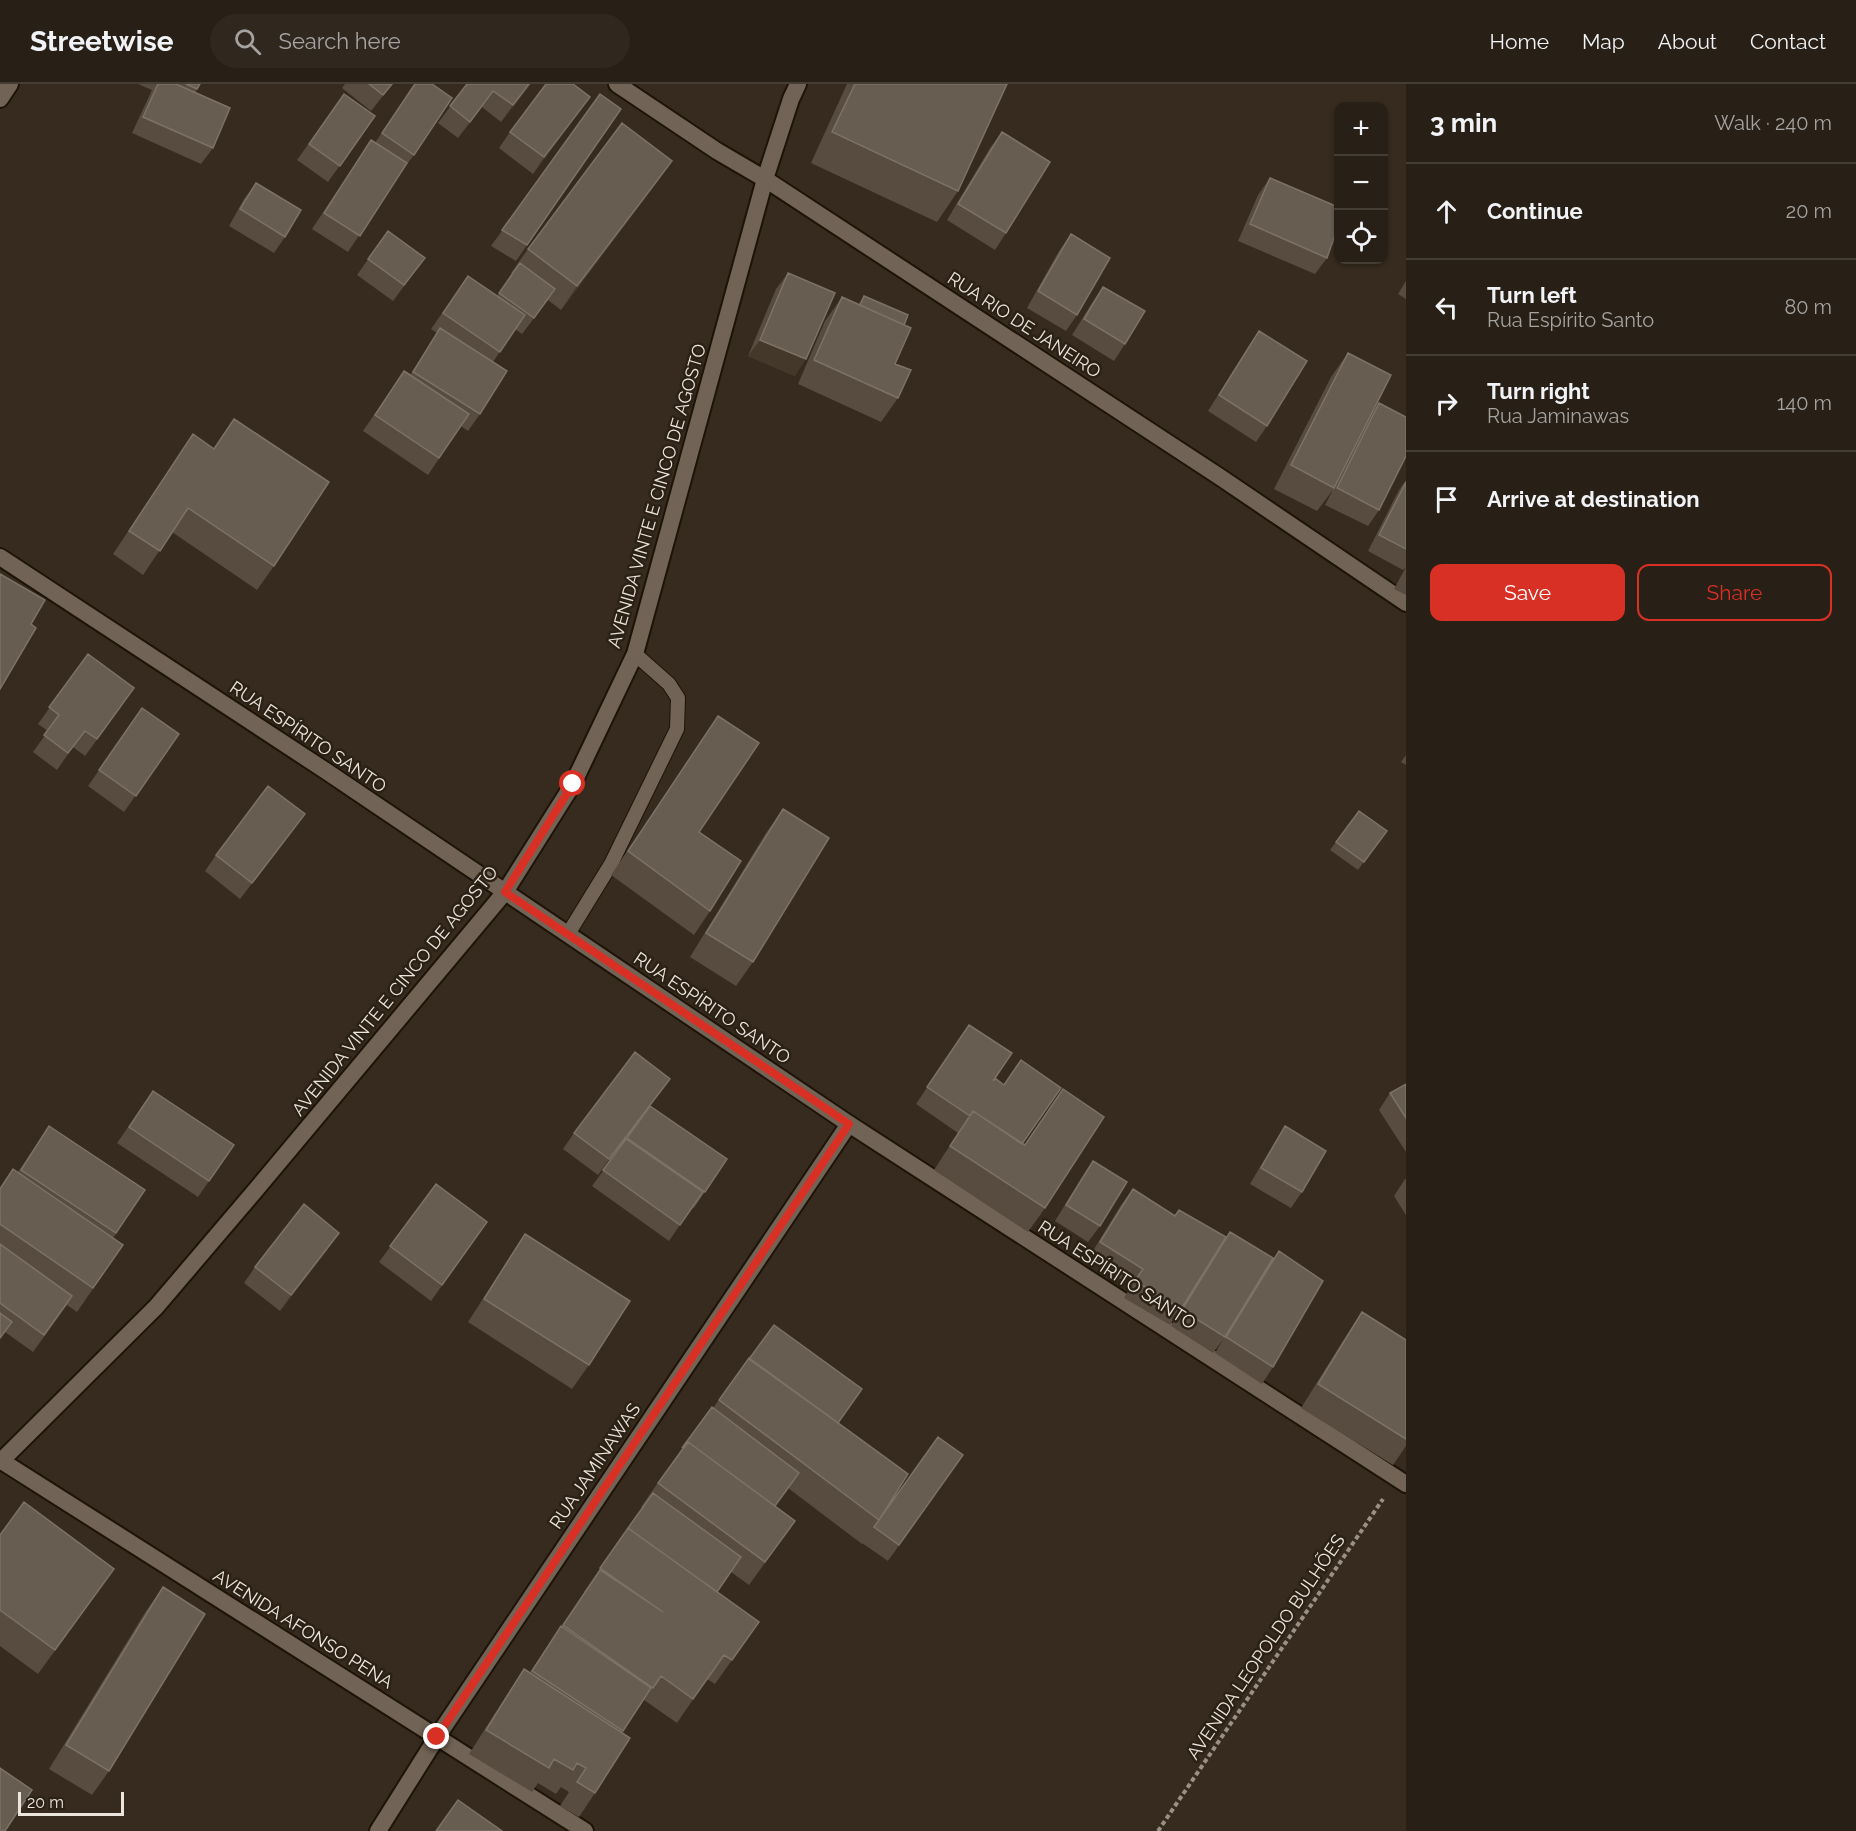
<!DOCTYPE html>
<meta charset="utf-8">
<style>
:root{--surface:#282016;--page:#30281f;--text:#f1f3f6;--muted:#a5a3a1;--line:#443e35;--accent:#d93025}
body{margin:0;font-family:Raleway,sans-serif;background:var(--page);color:var(--text)}
.controls{position:absolute;right:18px;top:18px;display:grid;overflow:hidden;border-radius:12px;box-shadow:0 2px 4px #0004}
.controls button{width:54px;height:54px;display:grid;place-items:center;padding:0;border:0;border-bottom:2px solid var(--line);background:var(--surface);color:var(--text);font:30px sans-serif}
.scale{position:absolute;left:18px;bottom:15px;width:106px;box-sizing:border-box;padding-left:6px;border:3px solid #ece5dd;border-top:0;font-size:16px;line-height:21px;white-space:nowrap;color:#ece5dd;-webkit-text-stroke:4px #2c2115;paint-order:stroke}
.stop{position:absolute;width:18px;height:18px;margin:-14px;border:4px solid #d93025;border-radius:50%;background:#fff}
.stop.end{background:#d93025;border-color:#fff;box-shadow:0 2px 6px #0008}
.list{margin:0;padding:0;list-style:none}
h2{display:flex;justify-content:space-between;align-items:center;height:78px;margin:0;padding:0 24px;font-size:26px}
h2 small{font-size:20px;font-weight:400;color:var(--muted)}
.list li{display:grid;grid-template-columns:39px 1fr auto;gap:18px;align-items:center;box-sizing:border-box;height:96px;padding:0 24px;border-top:2px solid var(--line)}
.list b{display:block;font-size:22px;white-space:nowrap}
.list p{margin:0;font-size:20px;white-space:nowrap;color:var(--muted)}
.list em{font-size:20px;font-style:normal;color:var(--muted)}
.actions{display:flex;gap:12px;padding:18px 24px}
.actions a{flex:1;padding:14px 0;border:2px solid var(--accent);border-radius:12px;text-align:center;font-size:21px;color:var(--accent)}
.actions .main{background:var(--accent);color:#fff}
.icon{flex:none;width:33px;height:33px;fill:none;stroke:currentColor;stroke-width:2;stroke-linecap:round;stroke-linejoin:round}
.map{position:relative;flex:none;width:1406px;height:1747px;overflow:hidden}
header{display:flex;align-items:center;gap:36px;box-sizing:border-box;height:84px;padding:0 30px;background:var(--surface);border-bottom:2px solid var(--line)}
header strong{font-size:28px}
nav{display:flex;gap:33px;margin-inline-start:auto;font-size:21px}
.search{width:420px;height:54px;background:var(--page);display:flex;align-items:center;gap:15px;box-sizing:border-box;padding:0 21px;border-radius:33px;color:var(--muted);font-size:22px}
main{display:flex}
aside{flex:1;background:var(--surface)}
.map>svg:first-child{display:block}
.lines{fill:none;stroke-linecap:round;stroke-linejoin:round}
.service-casing{stroke:#1d1307;stroke-width:16}
.minor-casing{stroke:#1d1307;stroke-width:20}
.tertiary-casing{stroke:#1d1307;stroke-width:20}
.secondary-casing{stroke:#1d1307;stroke-width:20}
.path{stroke:#999086;stroke-width:4;stroke-dasharray:4.5 3;stroke-linecap:butt}
.service{stroke:#716456;stroke-width:14}
.minor{stroke:#716456;stroke-width:16}
.tertiary{stroke:#716456;stroke-width:16}
.secondary{stroke:#716456;stroke-width:16}
.wall{fill:#584c40}
.shaded-wall{fill:#44382b}
.building{fill:#685d51;stroke:#7d7267;stroke-width:1.5}
.route{stroke:#d93025;stroke-width:8}
.labels{text-anchor:middle;stroke-width:5;stroke-linejoin:round;paint-order:stroke}
.street-label{font-size:18px;fill:#ece5dd;stroke:#2c2115}
</style>
<header>
<strong>Streetwise</strong>
<div class="search"><svg class="icon" aria-label="search" viewBox="0 0 24 24"><circle cx="10" cy="10" r="6"/><path d="M15 15l6 6"/></svg>Search here</div>
<nav><a>Home</a><a>Map</a><a>About</a><a>Contact</a></nav>
</header>
<main>
<div class="map">
<svg width="1406" height="1747" viewBox="0 0 1406 1747">
<rect width="100%" height="100%" fill="#362b1e"/>
<g class="lines">
<defs>
<path id="service" d="M568 850 611 780 677 645 678 614 669 600 635 570"/>
<path id="minor" d="M617 0 717 67 765 95 1220 393 1406 519
M0 15 10 0
M0 1376 585 1747
M378 1747 437 1653 849 1040"/>
<path id="tertiary" d="M0 473 326 687 849 1040 1406 1400"/>
<path id="secondary" d="M0 1378 156 1223 254 1108 505 808 573 700 635 570 765 95 791 15 798 0"/>
</defs>
<use href="#service" class="service-casing"/>
<use href="#minor" class="minor-casing"/>
<use href="#tertiary" class="tertiary-casing"/>
<use href="#secondary" class="secondary-casing"/>
<path class="path" d="M1158 1747 1383 1415"/>
<use href="#service" class="service"/>
<use href="#minor" class="minor"/>
<use href="#tertiary" class="tertiary"/>
<use href="#secondary" class="secondary"/>
</g>
<path class="wall" d="M138 0H200L195 9 213 64 201 80 132 49 152 6Z
M345 0H393L371 27 342 4Z
M414 0V71L402 87 348 168 312 145 371 56 375 59Z
M467 0H531L501 38 482 23 458 54 438 39Z
M847 0H1007L958 107 937 138 811 79Z
M344 10 375 32 328 98 297 76Z
M600 10 621 25 516 177 491 162Z
M590 13 533 90 499 64 510 48Z
M1002 48 1006 149 995 166 947 136 990 64Z
M672 77 655 101 561 226 548 216 522 250 515 245 493 278 480 330 468 347 461 342 428 391 363 347 404 287 410 291 437 249 431 245 468 192 497 212 513 190 511 189 528 165Z
M1270 94 1337 122 1338 120V163L1332 160 1327 174 1315 190 1238 157 1258 111Z
M256 99 285 153 274 169 229 142 244 115Z
M388 147 425 174 393 217 357 191Z
M1071 150 1077 231 1066 247 1027 224 1059 167Z
M788 189 795 292 748 272 776 205Z
M1406 197V215L1398 210Z
M1103 203 1125 260 1114 277 1072 251 1092 219Z
M864 212 904 241 895 280 898 314 881 338 798 300 825 237 842 213 858 221Z
M1259 247 1267 342 1256 358 1208 327 1248 263Z
M1348 269 1371 331 1379 319V426L1368 442 1325 421 1333 406 1317 427 1274 405 1331 293Z
M234 335 274 482 257 506 172 448 143 491 113 470 193 350 214 364Z
M1406 396V511L1394 505 1406 483 1403 486 1368 467 1399 406Z
M88 570 123 620 85 672 73 663 57 686 33 668 48 647 38 640Z
M142 624 179 650 124 728 88 702Z
M718 632 699 748 710 827 694 851 611 791Z
M1406 671V681L1401 678Z
M783 725 753 878 736 902 690 873 766 749Z
M1359 727 1387 747 1358 786 1330 766Z
M293 746 240 815 205 787 216 771Z
M958 957 993 997 1022 1060 1045 1124 1028 1148 934 1086 958 1049 916 1020Z
M1406 1000V1068L1379 1026 1390 1009Z
M658 1011 598 1091 563 1065 574 1049Z
M650 1022 727 1075 694 1124 692 1123 669 1157 592 1102Z
M142 1023 209 1097 198 1113 117 1059Z
M49 1042 145 1106 113 1154 123 1161 77 1228 67 1221 33 1268 5 1248 0 1255V1104L18 1088Z
M1285 1042 1302 1108 1291 1124 1250 1100 1274 1059Z
M1093 1077 1100 1142 1088 1158 1055 1137 1082 1093Z
M1405 1095H1406V1131L1394 1112Z
M436 1100 487 1138 431 1217 379 1178Z
M1133 1105 1175 1132 1179 1126 1181 1225 1170 1241 1124 1214 1131 1202 1088 1175 1121 1121Z
M1230 1148 1225 1253 1213 1269 1171 1242 1219 1164Z
M525 1150 589 1281 572 1305 468 1238 509 1174Z
M328 1165 280 1227 244 1199 255 1183Z
M1279 1167 1273 1283 1262 1300 1215 1269 1267 1184Z
M1362 1228 1406 1256V1362L1393 1381 1301 1324 1346 1252Z
M749 1274 838 1339 879 1436 862 1460 788 1404 775 1422 795 1437 749 1501 731 1488 717 1508 759 1538 715 1600 707 1595 677 1639 644 1616 622 1649 595 1709 579 1733 560 1722 569 1708 561 1703 556 1710 538 1699 532 1708 469 1670 508 1609 524 1585 530 1588 585 1508H584L643 1424 641 1423 682 1364 713 1324Z
M938 1353 963 1371 888 1477 862 1459Z
M0 1451 114 1485 38 1590 0 1562Z
M163 1503 109 1687 92 1711 49 1685 146 1527Z"/>
<path class="shaded-wall" d="M392 0H393L371 27 383 11Z
M529 0H531L501 38 513 21Z
M493 7 482 23 458 54 470 38Z
M590 13 579 29 533 90 544 73Z
M672 77 655 101 561 226 577 202Z
M1338 142V163L1326 158Z
M760 256 806 275 795 292 748 272Z
M670 995 598 1091 609 1075Z
M339 1149 328 1165 280 1227 291 1211Z"/>
<path class="building" d="M158 0H176L230 24 213 64 143 33Z
M186 0H200L197 5Z
M369 0H392L383 11Z
M415 0H432L452 14 414 71 382 49Z
M467 0H529L513 21 493 7 470 38 450 22Z
M546 0H573L590 13 544 73 510 48Z
M855 0H1007L958 107 832 48Z
M344 10 375 32 340 82 309 60Z
M600 10 621 25 527 161 502 146Z
M622 39 672 77 577 202 528 165Z
M1002 48 1050 78 1006 149 958 120Z
M371 56 407 79 360 152 324 129Z
M1270 94 1338 123V142L1327 174 1250 140Z
M256 99 301 126 285 153 240 125Z
M388 147 425 174 404 201 368 175Z
M1071 150 1110 174 1077 231 1038 207Z
M520 179 555 205 534 234 499 209Z
M788 189 835 209 806 275 760 256Z
M468 192 525 231 500 268 443 229Z
M1103 203 1145 227 1125 260 1084 235Z
M864 212 908 231 904 241 860 221Z
M842 213 911 244 895 280 911 286 898 314 814 276Z
M440 244 507 287 480 330 413 288Z
M1259 247 1307 277 1267 342 1219 311Z
M1348 269 1391 291 1334 404 1291 381Z
M404 287 469 330 439 374 375 331Z
M1379 319 1406 333V372L1379 426 1337 404Z
M234 335 329 398 274 482 188 424 160 467 129 447 193 350 214 365Z
M1406 398V465L1379 451Z
M0 490 45 516 31 540 36 544 0 605Z
M88 570 134 604 97 655 85 647 68 669 44 651 59 631 49 623Z
M142 624 179 650 136 712 99 686Z
M718 632 759 659 699 748 741 777 710 827 628 767Z
M268 702 305 730 252 799 216 771Z
M783 725 829 754 753 878 706 849Z
M1359 727 1387 747 1364 778 1336 758Z
M969 941 1012 969 993 997 996 995 1004 1001 1021 976 1061 1004 1022 1060 973 1027 970 1032 927 1003Z
M635 968 670 995 609 1075 574 1049Z
M1406 1000V1034L1390 1009Z
M1063 1005 1104 1033 1045 1124 950 1062 973 1027 1025 1061Z
M153 1007 234 1061 209 1097 129 1043Z
M650 1022 727 1075 705 1108 627 1054Z
M49 1042 145 1106 116 1149 21 1086Z
M1285 1042 1326 1067 1302 1108 1261 1084Z
M626 1055 703 1108 680 1141 603 1086Z
M1093 1077 1127 1098 1100 1142 1066 1121Z
M13 1085 123 1161 93 1204 0 1140V1105Z
M436 1100 487 1138 442 1201 390 1162Z
M1133 1105 1175 1132 1179 1126 1226 1153 1181 1225 1135 1197 1143 1185 1100 1158Z
M304 1120 339 1149 291 1211 255 1183Z
M1230 1148 1273 1174 1225 1253 1182 1226Z
M525 1150 630 1217 589 1281 484 1215Z
M0 1160 72 1212 44 1251 0 1219Z
M1279 1167 1323 1197 1273 1283 1226 1253Z
M1362 1228 1406 1256V1355L1318 1300Z
M0 1229 12 1238 0 1254Z
M774 1241 862 1305 838 1339 749 1275Z
M749 1274 908 1390 879 1436 719 1316Z
M712 1323 799 1389 775 1422 688 1358 682 1364Z
M938 1353 963 1371 899 1461 874 1443Z
M688 1358 795 1437 765 1478 658 1399Z
M653 1409 741 1473 717 1508 628 1444Z
M24 1418 114 1485 55 1566 0 1526V1451Z
M628 1444 759 1538 732 1576 724 1571 693 1615 661 1592 653 1604 563 1541 600 1486 663 1528 600 1484Z
M163 1503 205 1530 109 1687 66 1661Z
M561 1542 651 1604 623 1647 532 1587Z
M524 1585 630 1654 595 1709 577 1698 586 1684 577 1679 573 1686 554 1675 549 1684 486 1646Z
M0 1684 32 1706 5 1747H0Z
M458 1716 502 1747H436Z"/>
<g class="lines">
<path class="route" d="M437 1653 849 1040 505 808 573 700"/>
</g>
<g class="labels">
<g class="street-label">
<text transform="translate(1024 241) rotate(33)" y="6">RUA RIO DE JANEIRO</text>
<text transform="translate(657 412) rotate(-74)" y="6">AVENIDA VINTE E CINCO DE AGOSTO</text>
<text transform="translate(308 653) rotate(34)" y="6">RUA ESPÍRITO SANTO</text>
<text transform="translate(395 907) rotate(-51)" y="6">AVENIDA VINTE E CINCO DE AGOSTO</text>
<text transform="translate(712 924) rotate(34)" y="6">RUA ESPÍRITO SANTO</text>
<text transform="translate(1117 1191) rotate(33)" y="6">RUA ESPÍRITO SANTO</text>
<text transform="translate(595 1382) rotate(-56)" y="6">RUA JAMINAWAS</text>
<text transform="translate(303 1545) rotate(32)" y="6">AVENIDA AFONSO PENA</text>
<text transform="translate(1266 1563) rotate(-56)" y="6">AVENIDA LEOPOLDO BULHÕES</text>
</g>
</g>
</svg>
<div class="controls">
<button>+</button>
<button>−</button>
<button><svg class="icon" aria-label="locate" viewBox="0 0 24 24"><circle cx="12" cy="12" r="6"/><path d="M12 2v4M12 18v4M2 12h4M18 12h4"/></svg></button>
</div>
<div class="scale">20 m</div>
<div class="stop" style="left:573px;top:700px"></div>
<div class="stop end" style="left:437px;top:1653px"></div>
</div>
<aside>
<h2>3 min<small>Walk · 240 m</small></h2>
<ul class="list">
<li><svg class="icon" aria-label="ahead" viewBox="0 0 24 24"><path d="M12 20V5M6 11l6-6 6 6"/></svg><div><b>Continue</b></div><em>20 m</em></li>
<li><svg class="icon" aria-label="left" viewBox="0 0 24 24"><path d="M17 20v-9H6M10 6l-5 5 5 5"/></svg><div><b>Turn left</b><p>Rua Espírito Santo</p></div><em>80 m</em></li>
<li><svg class="icon" aria-label="right" viewBox="0 0 24 24"><path d="M7 20v-9h11M14 6l5 5-5 5"/></svg><div><b>Turn right</b><p>Rua Jaminawas</p></div><em>140 m</em></li>
<li><svg class="icon" aria-label="arrive" viewBox="0 0 24 24"><path d="M6 21V4h12l-3 4 3 4H6"/></svg><div><b>Arrive at destination</b></div></li>
</ul>
<div class="actions"><a class="main">Save</a><a>Share</a></div>
</aside>
</main>
